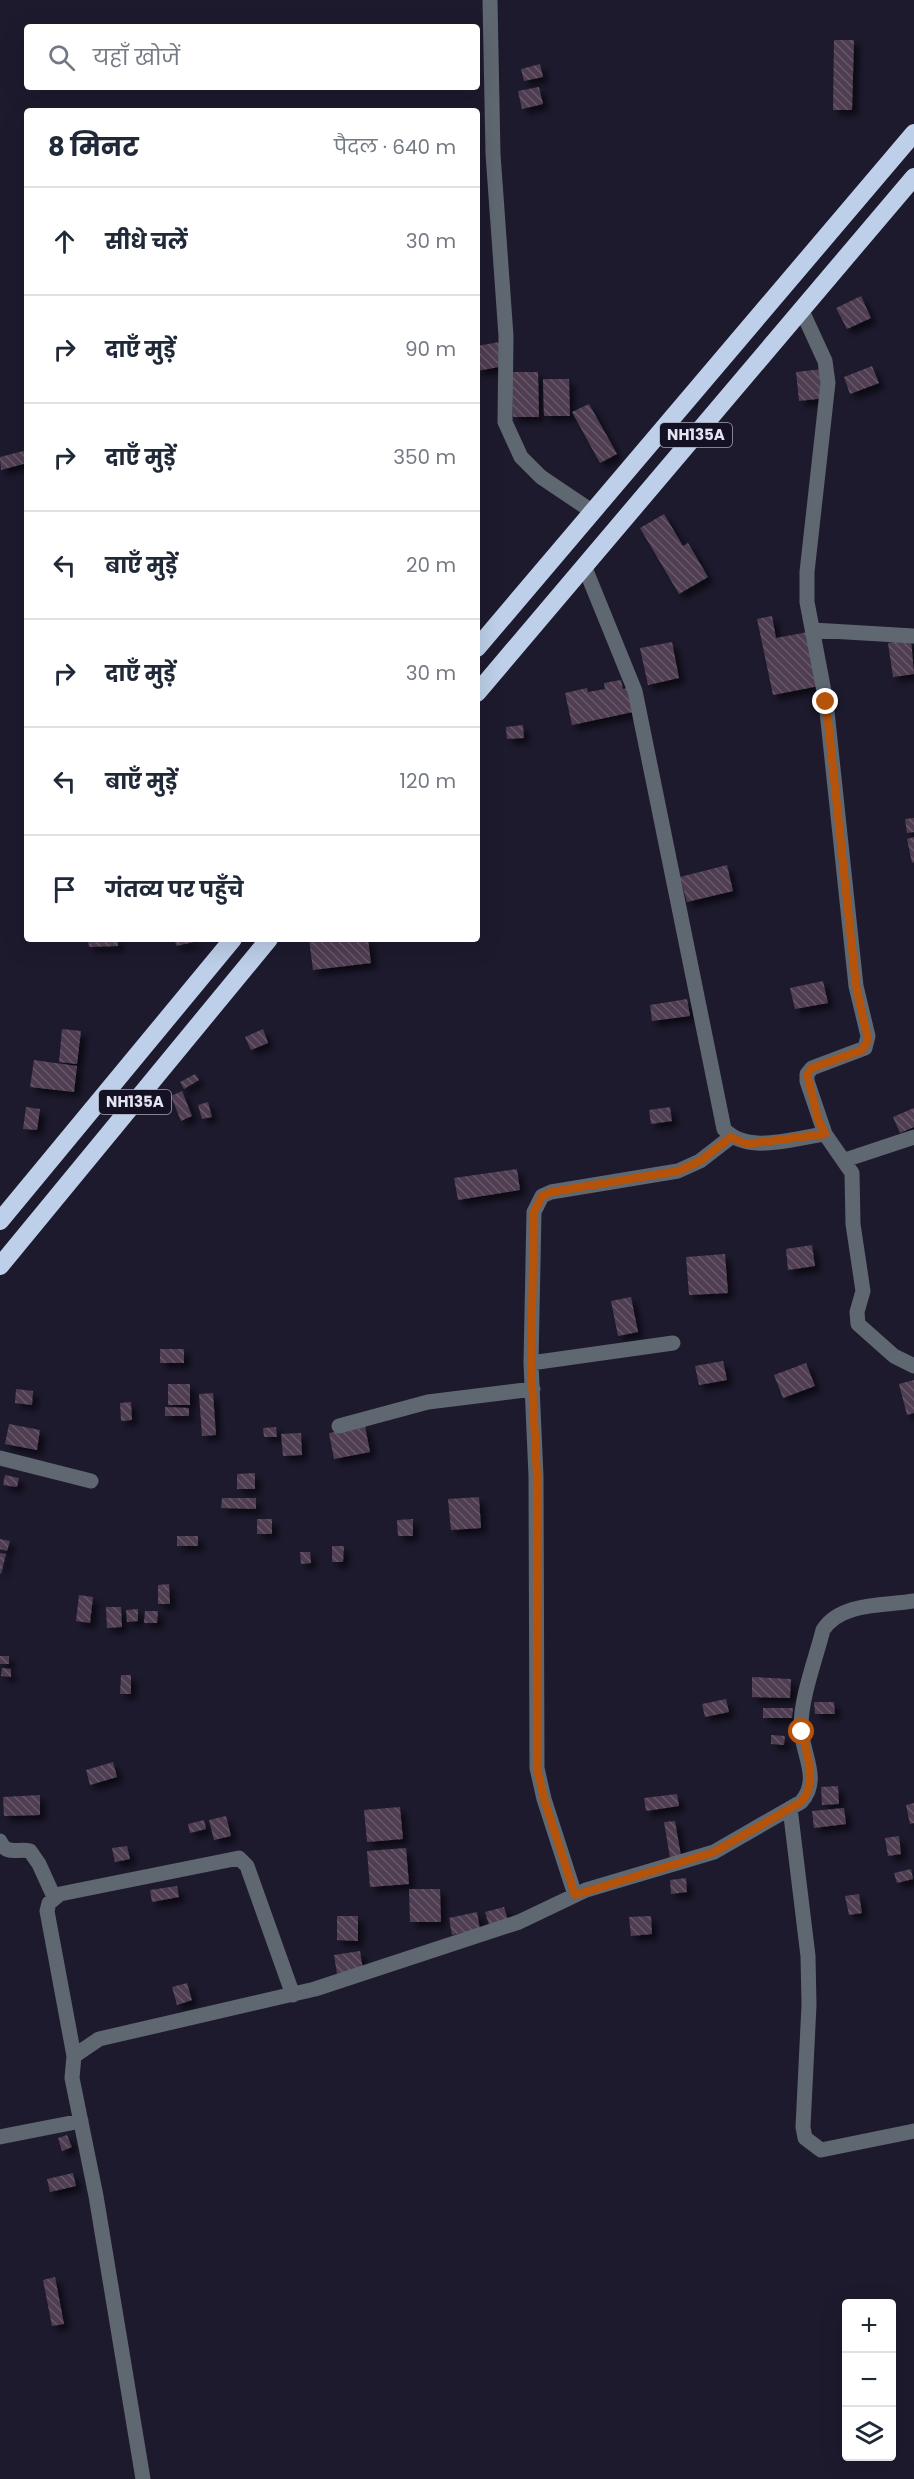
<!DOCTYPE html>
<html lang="hi">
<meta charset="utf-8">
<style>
:root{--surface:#fff;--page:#f6f6f7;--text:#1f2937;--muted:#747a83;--line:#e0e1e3}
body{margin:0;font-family:Poppins,"Noto Sans Devanagari",sans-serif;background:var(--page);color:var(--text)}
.controls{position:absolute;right:18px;bottom:18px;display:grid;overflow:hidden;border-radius:6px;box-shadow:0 6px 24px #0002}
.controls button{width:54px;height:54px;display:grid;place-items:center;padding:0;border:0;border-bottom:2px solid var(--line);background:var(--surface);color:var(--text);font:30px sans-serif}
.stop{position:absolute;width:18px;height:18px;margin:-14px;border:4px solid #b45309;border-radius:50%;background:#fff}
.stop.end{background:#b45309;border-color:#fff;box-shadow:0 2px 6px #0008}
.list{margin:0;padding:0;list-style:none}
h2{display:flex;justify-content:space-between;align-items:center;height:78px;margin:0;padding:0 24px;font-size:26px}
h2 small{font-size:20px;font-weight:400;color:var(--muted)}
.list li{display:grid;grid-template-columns:39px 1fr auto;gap:18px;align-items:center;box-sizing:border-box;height:108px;padding:0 24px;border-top:2px solid var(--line)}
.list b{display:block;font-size:22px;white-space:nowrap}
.list em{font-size:20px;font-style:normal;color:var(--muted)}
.icon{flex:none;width:33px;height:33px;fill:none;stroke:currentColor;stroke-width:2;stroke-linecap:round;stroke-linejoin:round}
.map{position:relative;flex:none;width:914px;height:2479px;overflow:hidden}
.search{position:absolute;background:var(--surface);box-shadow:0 6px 24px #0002;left:24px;top:24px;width:456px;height:66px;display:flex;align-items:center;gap:15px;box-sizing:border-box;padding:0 21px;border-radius:6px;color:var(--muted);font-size:22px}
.panel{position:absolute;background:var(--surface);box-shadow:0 6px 24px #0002;left:24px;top:108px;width:456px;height:834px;border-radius:6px}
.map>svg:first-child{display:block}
.building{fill:url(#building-back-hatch);filter:url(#shadow)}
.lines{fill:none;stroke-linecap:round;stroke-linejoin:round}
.street{stroke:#5f6771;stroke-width:15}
.highway{stroke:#bdcfe9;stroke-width:18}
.route{stroke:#b45309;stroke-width:8}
.labels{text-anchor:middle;stroke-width:4.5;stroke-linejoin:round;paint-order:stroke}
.shield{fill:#141124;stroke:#a6a4b4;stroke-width:1.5}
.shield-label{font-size:15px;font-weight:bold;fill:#e4e3f1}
</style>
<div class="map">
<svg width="914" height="2479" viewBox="0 0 914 2479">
<defs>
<pattern id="building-back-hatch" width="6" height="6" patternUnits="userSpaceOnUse" patternTransform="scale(1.5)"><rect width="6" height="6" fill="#4f3d51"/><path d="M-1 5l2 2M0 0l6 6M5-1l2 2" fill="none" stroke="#68596a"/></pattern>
<filter id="shadow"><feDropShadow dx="5.5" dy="5.5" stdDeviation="3" flood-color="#0009"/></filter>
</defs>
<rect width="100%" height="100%" fill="#1d1a2e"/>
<path class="building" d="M834 40H854L852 110H833Z
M540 64 543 77 524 81 521 69Z
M539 87 543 104 522 109 518 91Z
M861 296 871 318 847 329 836 308Z
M499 342 504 366 477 371V346Z
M872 366 879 383 850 394 844 377Z
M823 369 826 398 799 401 796 372Z
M512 372H538L539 417H513Z
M543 379H569L570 416H544Z
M589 404 617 454 600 463 572 412Z
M27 450V463L1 470 0 457Z
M664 514 683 546 688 543 708 577 679 594 640 528Z
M772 616 776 638 808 632 819 686 773 695 757 619Z
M911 639 914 674 893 677 888 643Z
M672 642 679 678 648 685 640 648Z
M621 680 623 689 628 688 633 712 572 725 565 693 587 688 588 692 605 689 604 683Z
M523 725 524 738 507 739 506 727Z
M914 818V832L907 833 905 819Z
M914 837V862L912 863 907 839Z
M727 865 733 891 687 902 680 877Z
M88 939H118V946L89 947Z
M175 939H194V942L176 946Z
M309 939H368L371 963 313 970Z
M823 981 828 1003 795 1009 790 988Z
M687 999 690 1016 652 1021 650 1005Z
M62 1029 81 1031 77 1064 59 1062Z
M263 1029 268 1043 251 1050 245 1037Z
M34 1060 77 1066 74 1092 30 1087Z
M195 1074 199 1080 184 1089 180 1082Z
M182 1091 192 1116 181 1121 171 1096Z
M208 1102 212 1117 202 1119 198 1105Z
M26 1107 40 1109 37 1130 23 1129Z
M670 1107 672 1121 651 1124 649 1110Z
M914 1108V1127L900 1133 893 1117Z
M517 1169 520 1190 458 1200 454 1178Z
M812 1245 815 1266 788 1270 786 1249Z
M725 1254 728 1293 689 1295 686 1257Z
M631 1297 638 1332 618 1336 611 1301Z
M160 1349H184V1363H160Z
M723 1361 727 1380 699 1385 695 1366Z
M806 1363 815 1386 783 1398 774 1375Z
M914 1380V1413L907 1415 899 1384Z
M168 1384H190V1405H168Z
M16 1389 33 1391 32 1405 15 1403Z
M213 1393 216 1435 202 1436 199 1394Z
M131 1402 132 1420 121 1421 120 1403Z
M165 1407 189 1408V1416H165Z
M9 1424 40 1430 37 1450 5 1444Z
M365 1426 370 1452 334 1459 329 1433Z
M276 1427 277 1437H264L263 1428Z
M301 1433 302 1455 283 1456 281 1434Z
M255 1473V1489H237V1474Z
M5 1475 19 1478 17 1487 3 1485Z
M479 1497 481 1528 451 1530 448 1499Z
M222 1498H256V1509L221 1508Z
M257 1519H272V1534H257Z
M413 1519V1536H398L397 1520Z
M177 1536H198V1546H177Z
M0 1539 10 1541 7 1551 0 1549Z
M332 1546H344L343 1562H332Z
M300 1552H310L311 1563 301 1564Z
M0 1553 6 1554 1 1574 0 1573Z
M169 1584 170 1604H158V1585Z
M79 1595 93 1597 90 1623 76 1621Z
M106 1607H121L122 1627 107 1628Z
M138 1609V1621L127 1622 126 1610Z
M145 1611H158L157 1623H144Z
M0 1656H9V1664H0Z
M2 1668 11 1669V1677L1 1676Z
M121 1675H131V1694H120Z
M752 1677 791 1679 790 1698 752 1697Z
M726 1699 729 1712 705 1717 702 1704Z
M814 1702H834L835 1714H815Z
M763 1708H793L792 1718H763Z
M771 1735 785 1736 784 1745 771 1744Z
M113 1762 117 1777 90 1785 86 1770Z
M838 1786 839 1804 822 1805 821 1787Z
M677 1794 679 1806 646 1811 644 1798Z
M40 1795V1815L4 1816 3 1797Z
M914 1803V1823L910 1824 906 1805Z
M400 1807 403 1839 367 1842 364 1810Z
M844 1808 846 1824 814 1828 812 1811Z
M226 1816 231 1836 214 1840 209 1820Z
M204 1820 206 1829 190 1833 188 1824Z
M675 1821 681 1856 670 1858 664 1822Z
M899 1836 901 1854 888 1856 885 1838Z
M127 1846 130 1859 115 1862 112 1848Z
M406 1848 409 1884 370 1887 367 1851Z
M911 1869 913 1879 897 1883 894 1873Z
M686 1878 687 1892 671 1894 670 1880Z
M177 1886 179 1897 152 1902 150 1890Z
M409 1889H440L441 1922H410Z
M859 1894 862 1913 849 1915 845 1896Z
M504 1907 508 1920 489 1925 485 1912Z
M477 1912 480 1929 452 1935 449 1918Z
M337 1916H358V1941L337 1940Z
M651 1916 652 1934 631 1936 629 1917Z
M360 1951 363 1970 337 1974 334 1955Z
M187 1983 192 2000 177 2005 172 1987Z
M67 2135 72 2147 62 2151 58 2138Z
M73 2173 76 2186 50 2192 47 2179Z
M55 2277 64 2324 52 2326 43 2280Z"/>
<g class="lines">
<path class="street" d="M490 0 493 154 506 336 505 422 521 457 541 477 593 512
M802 311 825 361 828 383 807 572V602L826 702 856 986 868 1036 865 1048 812 1068 807 1074V1081L825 1134 852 1173 853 1224 863 1291 857 1312 858 1324 894 1356 914 1366
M585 568 635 691 724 1129C747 1155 794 1138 825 1134
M813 630 914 636
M845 1160 914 1137
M531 1363 534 1212 542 1196 551 1192 678 1171 700 1161 731 1137
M339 1426 428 1402 533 1389
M0 1458 91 1481
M790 1808 808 1956 809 2005 803 2127 805 2138 821 2150 914 2131
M0 1841C6 1856 18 1848 30 1851L39 1864 54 1897
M575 1895 544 1799 537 1768 536 1476 531 1363 673 1343
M74 2056 47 1911 49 1903 60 1894 239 1858 247 1866 293 1995
M0 2137 81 2121
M143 2479 96 2196 72 2078 74 2056 99 2039 315 1989 519 1922 586 1890 714 1852 801 1802C822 1779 801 1753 801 1726 801 1697 816 1658 823 1630 841 1602 884 1606 914 1601"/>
<path class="highway" d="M477 648 914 133
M477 693 914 177
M0 1221 233 939
M0 1266 269 939"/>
</g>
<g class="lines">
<path class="route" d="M802 1732C807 1756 818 1783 801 1802L714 1852 575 1895 544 1799 537 1768V1476L531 1363 534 1212 542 1196 551 1192 678 1171 700 1161 731 1137 746 1144 825 1134 818 1119 807 1074 812 1068 862 1050 868 1040 856 986 826 702"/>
</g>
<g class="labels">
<g class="shield">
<rect x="660" y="423" width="72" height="24" rx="4.5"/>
<rect x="99" y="1090" width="72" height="24" rx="4.5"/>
</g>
<g class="shield-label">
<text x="696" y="440">NH135A</text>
<text x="135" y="1107">NH135A</text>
</g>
</g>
</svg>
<div class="controls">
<button>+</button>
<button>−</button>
<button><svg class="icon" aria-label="layers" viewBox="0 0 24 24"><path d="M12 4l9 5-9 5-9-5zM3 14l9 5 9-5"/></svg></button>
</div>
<div class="stop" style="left:802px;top:1732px"></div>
<div class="stop end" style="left:826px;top:702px"></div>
<div class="search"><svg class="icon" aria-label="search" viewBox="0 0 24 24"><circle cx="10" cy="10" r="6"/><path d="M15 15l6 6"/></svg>यहाँ खोजें</div>
<section class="panel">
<h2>8 मिनट<small>पैदल · 640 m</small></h2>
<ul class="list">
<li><svg class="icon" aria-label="ahead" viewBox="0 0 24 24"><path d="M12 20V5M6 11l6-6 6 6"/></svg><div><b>सीधे चलें</b></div><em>30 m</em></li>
<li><svg class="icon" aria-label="right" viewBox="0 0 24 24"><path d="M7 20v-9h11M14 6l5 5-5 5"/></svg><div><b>दाएँ मुड़ें</b></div><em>90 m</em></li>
<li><svg class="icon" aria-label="right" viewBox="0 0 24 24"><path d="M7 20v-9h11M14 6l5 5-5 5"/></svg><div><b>दाएँ मुड़ें</b></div><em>350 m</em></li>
<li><svg class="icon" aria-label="left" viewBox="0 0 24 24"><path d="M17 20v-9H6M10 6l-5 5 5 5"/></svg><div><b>बाएँ मुड़ें</b></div><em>20 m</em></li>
<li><svg class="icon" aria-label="right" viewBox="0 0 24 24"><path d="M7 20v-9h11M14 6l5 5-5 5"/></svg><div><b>दाएँ मुड़ें</b></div><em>30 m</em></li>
<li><svg class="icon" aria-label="left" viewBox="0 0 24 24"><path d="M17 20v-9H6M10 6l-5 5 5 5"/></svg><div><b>बाएँ मुड़ें</b></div><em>120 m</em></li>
<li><svg class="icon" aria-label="arrive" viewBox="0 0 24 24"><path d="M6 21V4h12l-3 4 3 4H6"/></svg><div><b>गंतव्य पर पहुँचे</b></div></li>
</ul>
</section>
</div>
